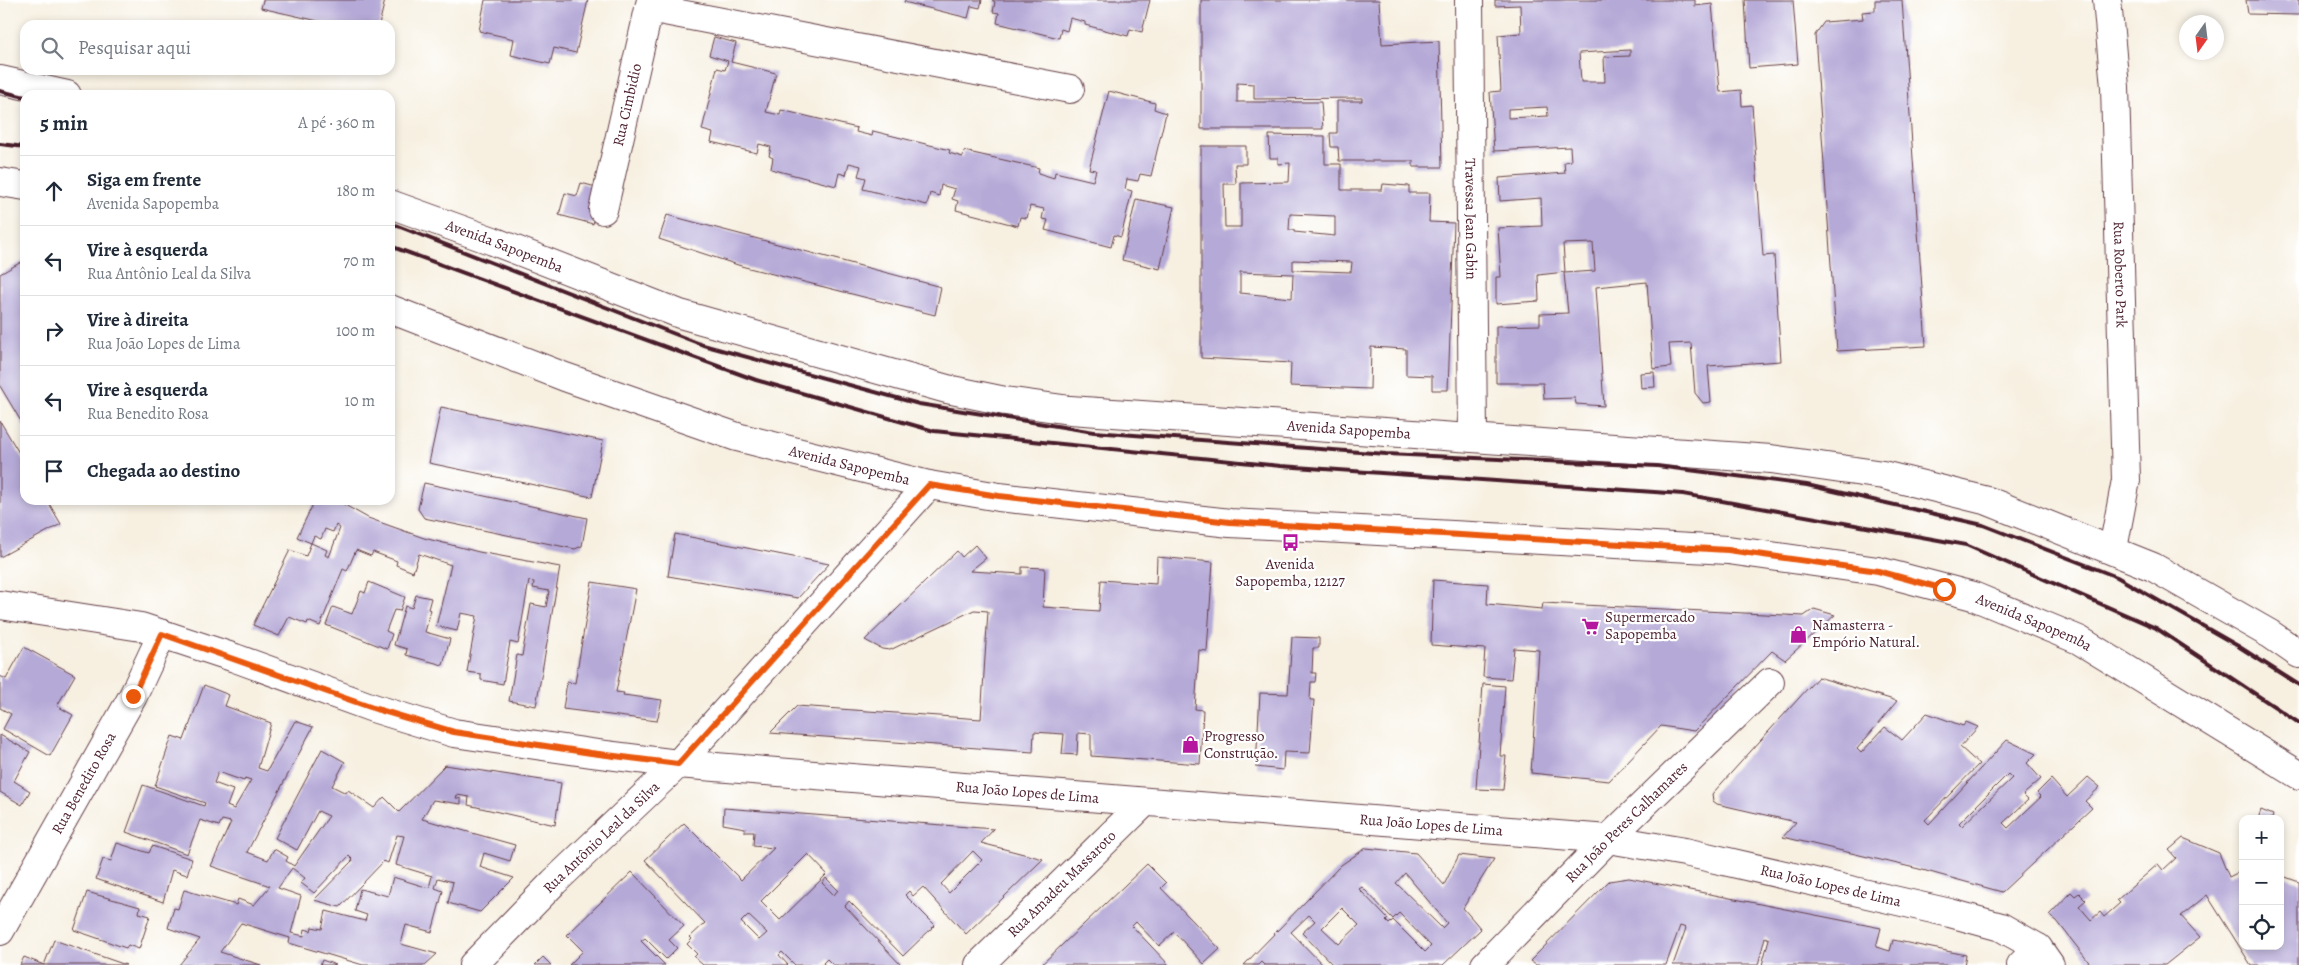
<!DOCTYPE html>
<html lang="pt">
<meta charset="utf-8">
<style>
:root{--surface:#fff;--page:#f6f6f7;--text:#1f2937;--muted:#747a83;--line:#e0e1e3}
body{margin:0;font-family:Alegreya,serif;background:var(--page);color:var(--text)}
.controls{position:absolute;right:15px;bottom:15px;display:grid;overflow:hidden;border-radius:10px;box-shadow:0 2px 8px #0003}
.controls button{width:45px;height:45px;display:grid;place-items:center;padding:0;border:0;border-bottom:1px solid var(--line);background:var(--surface);color:var(--text);font:25px sans-serif}
.compass{position:absolute;left:2179px;top:15px;width:45px;height:45px;border-radius:50%;background:var(--surface);box-shadow:0 2px 8px #0003;rotate:194deg}
.stop{position:absolute;width:15px;height:15px;margin:-11px;border:4px solid #ea580c;border-radius:50%;background:#fff}
.stop.end{background:#ea580c;border-color:#fff;box-shadow:0 1px 5px #0008}
.list{margin:0;padding:0;list-style:none}
h2{display:flex;justify-content:space-between;align-items:center;height:65px;margin:0;padding:0 20px;font-size:21px}
h2 small{font-size:16px;font-weight:400;color:var(--muted)}
.list li{display:grid;grid-template-columns:32px 1fr auto;gap:15px;align-items:center;box-sizing:border-box;height:70px;padding:0 20px;border-top:1px solid var(--line)}
.list b{display:block;font-size:19px;white-space:nowrap}
.list p{margin:0;font-size:16px;white-space:nowrap;color:var(--muted)}
.list em{font-size:16px;font-style:normal;color:var(--muted)}
.icon{flex:none;width:28px;height:28px;fill:none;stroke:currentColor;stroke-width:2;stroke-linecap:round;stroke-linejoin:round}
.map{position:relative;flex:none;width:2299px;height:965px;overflow:hidden}
.search{position:absolute;background:var(--surface);box-shadow:0 2px 8px #0003;left:20px;top:20px;width:375px;height:55px;display:flex;align-items:center;gap:12px;box-sizing:border-box;padding:0 18px;border-radius:15px;color:var(--muted);font-size:19px}
.panel{position:absolute;background:var(--surface);box-shadow:0 2px 8px #0003;left:20px;top:90px;width:375px;height:415px;border-radius:15px}
.map>svg:first-child{display:block}
.building{fill:#b5a9d7;fill-rule:evenodd}
.lines{fill:none;stroke-linecap:round;stroke-linejoin:round}
.minor-casing{stroke:#643e46;stroke-width:30}
.primary-casing{stroke:#643e46;stroke-width:30}
.minor{stroke:#fff;stroke-width:28}
.primary{stroke:#fff;stroke-width:28}
.rail{stroke:#4a1f2b;stroke-width:4}
.route{stroke:#ea580c;stroke-width:6}
.labels{text-anchor:middle;stroke-width:4.5;stroke-linejoin:round;paint-order:stroke}
.street-label{font-size:15px;fill:#4a1f2b;stroke:#fff}
.poi-label{font-size:15px;fill:#4a1f2b;stroke:#fff;text-anchor:start}
</style>
<div class="map">
<svg width="2299" height="965" viewBox="0 0 2299 965">
<rect width="100%" height="100%" fill="#fff"/>
<filter id="ink" filterUnits="userSpaceOnUse"><feTurbulence type="fractalNoise" baseFrequency=".02" numOctaves="2"/><feDisplacementMap in="SourceGraphic" scale="10" xChannelSelector="R" yChannelSelector="G"/><feConvolveMatrix kernelMatrix="1 2 1 2 8 2 1 2 1" color-interpolation-filters="sRGB"/></filter>
<filter id="wash" filterUnits="userSpaceOnUse"><feTurbulence type="fractalNoise" baseFrequency=".0096" numOctaves="4" result="noise"/><feDisplacementMap in="SourceGraphic" scale="20" xChannelSelector="R" yChannelSelector="G"/><feGaussianBlur stdDeviation="1.12" result="paint"/><feColorMatrix in="noise" values="0 0 0 0 0 0 0 0 0 0 0 0 0 0 0 0 0 1.4 0 .05"/><feComposite in="paint" operator="in"/></filter>
<g filter="url(#wash)">
<rect width="100%" height="100%" fill="#f7f0e1"/>
<g id="blocks">
<path class="building" d="M263 0H385L379 25H336L261 8Z
M485 0H588L576 53 554 48 550 64 511 55 514 39 479 31Z
M905 0H982L980 8 971 6 968 18 904 2Z
M992 0H1150L1142 32 1130 29 1128 36 1085 25V22L1070 18 1067 31 1061 29 1059 38 997 23 999 13 993 12 995 2Z
M1201 0H1379L1382 44 1439 41 1442 167H1413V161H1339L1338 147H1331L1330 133H1337V101H1362V98L1254 99V84L1237 83V102H1321L1323 129H1201Z
M1495 0H1695V6L1712 4 1720 92 1741 90 1742 106 1752 105 1763 256 1774 255 1781 361 1708 366 1711 402 1703 403 1695 393 1691 343 1669 344 1671 367 1653 369 1647 282 1596 287 1604 406 1576 404 1575 398 1544 399 1543 383H1496V326L1540 325V314L1568 313 1564 273 1595 271 1593 243 1563 244 1565 272 1538 275 1539 301 1496 304V277H1501L1498 228 1542 226 1541 198 1500 201 1499 178 1565 173 1564 162 1571 161 1570 147 1494 151 1490 92 1501 91 1498 35 1521 33 1520 5 1495 6ZM1630 50V56L1604 57 1605 82H1581L1579 53ZM1547 107 1548 116 1508 118V109Z
M1745 0H1793L1798 64 1749 68Z
M1875 0H1902L1926 346 1837 351 1815 35 1824 22 1863 19 1862 12 1875 11Z
M2246 0H2299V15L2248 14Z
M714 37 736 43 731 62 776 73 766 112 780 115 781 110 857 128 856 132 872 136 873 131 950 150 949 153 963 157 964 151 1039 168 1038 173 1054 178 1055 172 1093 181 1096 170 1089 169 1109 91 1155 103 1154 109 1166 113 1151 176 1140 174 1138 181 1127 179 1125 189 1132 191 1121 237 1114 235 1111 247 1045 230 1048 220 1042 219 1044 209 1030 206 1027 218 1020 217 1018 226 956 210 958 201 952 199 955 189 941 185 939 196 930 193 927 205 863 189 866 178 858 176 861 166 849 163 846 175 839 173 836 186 771 169 773 158 769 156 771 147 759 144 757 153 711 142 713 133 702 130 717 68 725 70 728 61 709 55Z
M1269 135 1325 136V164H1341V190H1382L1383 184 1409 186V193H1430L1429 222 1454 223 1448 390H1432V376L1406 375V349L1371 347 1370 389 1290 386 1291 363 1201 358V146H1246V164H1235L1236 184H1224L1225 227H1241V183L1289 182 1290 163 1278 164V158H1270ZM1290 214 1335 216V236L1294 232V230H1289ZM1293 260 1352 262 1351 272 1293 270ZM1240 272 1293 274 1292 298 1240 293Z
M581 183 596 187 601 194 593 224 559 215 565 193 577 196Z
M1136 199 1174 207 1160 269 1122 260Z
M667 215 941 287 935 315 741 266 659 239Z
M25 260V428L0 386V274Z
M1654 372 1655 387 1641 388 1640 373Z
M441 407 603 441 592 497 429 463Z
M0 421 25 463V500H47L61 524 0 557Z
M424 483 587 518 582 546 575 549 424 518 418 509Z
M315 500H336L368 518 424 538 479 552 560 567 536 706 509 701 517 655 522 656 531 604 546 607 549 591 533 588 534 582 529 581 518 644 510 642 503 684 481 680V674L467 672 477 616 461 613 457 631 436 626 451 565 419 554 413 572 396 565 397 561 373 552 371 556 356 550 347 571 343 569 320 626 308 621 307 624 289 617 279 636 253 625 290 550 306 556 311 543 327 550 325 555 329 557 340 528 336 525 333 532 325 529 321 539 314 536 311 543 297 537Z
M675 534 829 564 798 598 668 576Z
M975 545 986 558 970 571 1022 574V567L1045 568 1043 607 1099 611 1101 580 1156 584 1157 557 1213 562 1207 651 1199 650 1195 709 1203 710 1200 764 1091 756V734L1078 733 1077 755 1062 754 1064 734 1034 732 1033 752 770 733 797 706 981 719 988 611 974 610 890 650 882 649 865 640 957 551 962 557Z
M1433 580 1488 584 1487 604 1542 609 1543 603 1804 616 1814 609 1835 615 1785 660 1772 651 1694 731 1661 726 1609 781 1531 773 1539 650 1514 648 1511 679 1483 677 1485 649 1431 645Z
M369 582 405 597 400 611 394 610 386 631 392 634 387 649 326 625 333 607 352 614 361 591 365 593Z
M592 582 636 589 616 692 624 693 623 695 662 700 657 721 563 709 567 682 575 683Z
M416 595 431 598 428 609 431 610 425 632 450 639 443 665 406 655 407 649 394 645 405 606 412 608Z
M1292 637 1319 638V648H1313L1312 673H1316L1315 682H1311L1310 700H1314L1310 753 1284 752 1283 770 1256 767 1260 693 1288 694Z
M24 647 75 675 57 706 73 715 50 756 3 729 11 714 0 708V676L6 679Z
M1818 677 1897 701 1857 749 1861 753 1885 727 1902 740 1927 713 1963 726 1966 722 1978 727 1960 747 1979 764 1925 820 1929 824 2007 740 2036 754 2027 763 2041 779 2023 795 2028 800 2003 823 2008 828 2041 797 2037 793 2051 779 2067 797 2088 777 2100 787 2085 801 2092 808 2002 892 1919 869 1783 837 1796 822 1717 804 1713 801 1712 794ZM2008 774 2012 778 1962 826 1959 823Z
M1483 684 1505 686 1500 756H1506L1503 790 1476 789Z
M204 685 229 695 225 706 271 723 258 768 267 771 295 721 313 727 247 852 268 860 274 849 288 857 286 861 294 866 329 816 318 811 297 850 275 838 322 749 345 762 332 786 346 793 348 790 374 808 384 797 399 812 445 765 561 783 555 825 468 805 469 797 457 795 456 798 461 799V804L433 800 422 819 515 845 510 861 484 853 480 867 514 878 480 912 448 903 453 882 438 878 435 888 443 891 432 932 406 925 401 944 437 954 425 965H363L289 943 290 938 241 923 220 952 261 965H179L200 939 168 928 174 908 178 909 184 890 236 905 238 899 254 905 270 886 211 866 231 822 222 820 219 826 200 820 187 854 126 832 143 785 204 806 205 803 155 786 172 736 184 740ZM218 772 244 781 245 778 251 780 234 809 227 806 233 790 214 783ZM397 835 404 836 396 865 432 876 429 888 393 877 388 896 360 889 355 911 367 915 365 921 326 911 322 929 312 927 311 931 305 929 304 936 291 933 301 896 278 888 292 868 305 878 301 883 314 893 349 856 353 860 314 900 340 907 384 861 388 863Z
M0 735 30 752 14 781 30 791 22 805 0 792Z
M724 808 994 829 981 843 1043 859 966 934 923 887 913 896 909 891 905 895 935 925 903 956 849 901 845 906 901 965H833L827 959 823 963 825 965H795L782 952 779 955 788 965H703L694 957 697 954 687 944 692 939 690 937 705 923 645 860 684 823 741 880 774 848 753 846 754 832H745V828L723 824ZM973 851 982 860 949 893 941 884ZM808 854 827 874 780 920 761 901ZM826 878 838 890 834 895 822 883ZM748 915 767 933 759 940 741 922Z
M2261 810 2273 815 2272 819H2258Z
M2183 838 2219 853 2229 877 2243 870V946H2280V875L2299 882V965H2251L2207 895 2181 916 2200 937 2165 965H2091L2057 921 2049 915 2071 892 2075 896 2079 893 2086 900 2079 906 2091 920 2100 912 2104 917 2120 903 2117 900 2158 864 2163 870 2176 858 2169 850Z
M117 843 149 853 152 846 192 859 187 875 172 870 163 902 96 879 103 859 111 861Z
M1366 848 1416 853 1444 885 1459 855 1494 859 1463 908 1481 929 1443 965H1333L1302 933 1315 921 1309 915 1291 932 1323 965H1264L1261 962 1258 965H1244L1341 865ZM1405 873 1447 923 1442 928 1396 883ZM1362 887 1393 919 1399 913 1431 946 1425 952 1393 920 1389 924 1386 921 1388 919 1359 889ZM1342 908 1359 925 1339 944 1322 928Z
M1147 864 1166 883 1161 888 1220 949 1204 964 1174 932 1159 946 1136 922 1132 926 1169 965H1041Z
M632 872 684 926 669 940 677 948 666 959 645 938 641 941 665 965H569L583 951 567 935Z
M1629 878 1881 928 1876 947 1890 951 1893 940 1966 955 1964 965H1762L1769 939 1765 937 1758 965H1673L1686 928 1680 926 1666 965H1536L1530 961 1609 881Z
M87 892 140 907 139 913 150 916 139 949 128 945 126 948 74 930Z
M54 940 126 965H44Z
M24 957 44 965H20Z
M543 957 551 965H535Z
M322 960 336 965H320Z"/>
</g>
</g>
<g filter="url(#ink)">
<use href="#blocks" fill-opacity="0" stroke="#643e46" stroke-width="1"/>
<g class="lines">
<defs>
<g id="minor">
<path id="s1" d="M1469 0 1473 438"/>
<path id="s2" d="M2107 0 2115 87 2126 480 2113 549"/>
<path d="M649 8 1070 89"/>
<path id="s3" d="M603 210 651 0"/>
<path id="s4" d="M0 605 141 627 235 658 373 708 454 733 591 753 678 764 1608 839 1685 852 1950 913 2001 927 2038 948 2050 965"/>
<path id="s5" d="M0 931 133 696 162 634"/>
<path id="s6" d="M473 965 554 882 678 764 929 485"/>
<path id="s7" d="M979 965 1145 802"/>
<path id="s8" d="M1485 965 1608 839 1770 682"/>
<path d="M2021 965 2038 948"/>
</g>
<g id="primary">
<path d="M0 80 67 95"/>
<path d="M0 182 25 186"/>
<path id="s9" d="M390 204 493 241 680 314 947 389 1005 401 1070 410 1771 459 1883 475 1988 501 2153 567 2270 634 2299 654"/>
<path id="s10" d="M390 309 565 377 737 437 929 485 999 497 1230 523 1728 550 1878 571 1973 596 2079 640 2299 775"/>
</g>
</defs>
<use href="#minor" class="minor-casing"/>
<use href="#primary" class="primary-casing"/>
<use href="#minor" class="minor"/>
<use href="#primary" class="primary"/>
<path class="rail" d="M0 91 25 97
M0 144 25 147
M390 223 703 345 919 404 1094 432 1386 454 1657 466 1807 485 1983 525 2117 577 2238 646 2299 685
M390 246 756 380 934 431 1281 466 1683 494 1966 545 2156 628 2299 723"/>
</g>
</g>
<g class="lines" filter="url(#ink)">
<path class="route" d="M133 696 162 634 373 708 454 732 591 753 678 764 929 485 999 496 1230 522 1728 550 1878 571 1944 589"/>
</g>
<defs>
<symbol id="bus-bare" viewBox="-9 -9 18 18"><path d="M-5-6H5V4H4V6H2V4H-2V6H-4V4H-5ZM-3.5-4V0h7V-4ZM-3.5 1.2v1.5H-2V1.2ZM2 1.2v1.5H3.5V1.2Z" fill="#b5179e" stroke="#fff" stroke-width="2.5" paint-order="stroke"/></symbol>
<symbol id="supermarket-bare" viewBox="-9 -9 18 18"><path d="M-6-5.5h2.5l.6 2H6L4.5 2H-2.5L-4.4-4H-6ZM-1.5 3.2a1.3 1.3 0 1 0 .1 0ZM3 3.2a1.3 1.3 0 1 0 .1 0Z" fill="#b5179e" stroke="#fff" stroke-width="2.5" paint-order="stroke"/></symbol>
<symbol id="shop-bare" viewBox="-9 -9 18 18"><path d="M-5-2.5h2.3a2.7 3.5 0 0 1 5.4 0H5L5.5 6h-11ZM-1.5-2.5h3a1.5 2.3 0 0 0-3 0Z" fill="#b5179e" stroke="#fff" stroke-width="2.5" paint-order="stroke"/></symbol>
</defs>
<g fill-rule="evenodd">
<use href="#bus-bare" x="1278" y="530" width="25" height="25"/>
<use href="#supermarket-bare" x="1578" y="614" width="25" height="25"/>
<use href="#shop-bare" x="1786" y="622" width="25" height="25"/>
<use href="#shop-bare" x="1178" y="732" width="25" height="25"/>
</g>
<g class="labels">
<g class="street-label">
<text dy="5" stroke="none"><textPath href="#s3" startOffset="108">Rua Cimbidio</textPath></text>
<text dy="5" stroke="none"><textPath href="#s1" startOffset="219">Travessa Jean Gabin</textPath></text>
<text dy="5" stroke="none"><textPath href="#s9" startOffset="122">Avenida Sapopemba</textPath></text>
<text dy="5" stroke="none"><textPath href="#s2" startOffset="275">Rua Roberto Park</textPath></text>
<text dy="5" stroke="none"><textPath href="#s9" startOffset="992">Avenida Sapopemba</textPath></text>
<text dy="5" stroke="none"><textPath href="#s10" startOffset="486">Avenida Sapopemba</textPath></text>
<text dy="5" stroke="none"><textPath href="#s10" startOffset="1686">Avenida Sapopemba</textPath></text>
<text dy="5" stroke="none"><textPath href="#s5" startOffset="170">Rua Benedito Rosa</textPath></text>
<text dy="5" stroke="none"><textPath href="#s4" startOffset="1050">Rua João Lopes de Lima</textPath></text>
<text dy="5" stroke="none"><textPath href="#s8" startOffset="201">Rua João Peres Calhamares</textPath></text>
<text dy="5" stroke="none"><textPath href="#s4" startOffset="1455">Rua João Lopes de Lima</textPath></text>
<text dy="5" stroke="none"><textPath href="#s6" startOffset="181">Rua Antônio Leal da Silva</textPath></text>
<text dy="5" stroke="none"><textPath href="#s7" startOffset="116">Rua Amadeu Massaroto</textPath></text>
<text dy="5" stroke="none"><textPath href="#s4" startOffset="1860">Rua João Lopes de Lima</textPath></text>
</g>
<g class="poi-label">
<text x="1290" y="569" text-anchor="middle">Avenida<tspan x="1290" dy="17">Sapopemba, 12127</tspan></text>
<text x="1605" y="622">Supermercado<tspan x="1605" dy="17">Sapopemba</tspan></text>
<text x="1812" y="630">Namasterra -<tspan x="1812" dy="17">Empório Natural.</tspan></text>
<text x="1204" y="741">Progresso<tspan x="1204" dy="17">Construção.</tspan></text>
</g>
</g>
</svg>
<div class="controls">
<button>+</button>
<button>−</button>
<button><svg class="icon" aria-label="locate" viewBox="0 0 24 24"><circle cx="12" cy="12" r="6"/><path d="M12 2v4M12 18v4M2 12h4M18 12h4"/></svg></button>
</div>
<svg class="compass" viewBox="-18 -18 36 36"><path d="M0-13l5 13h-10z" fill="#e53935"/><path d="M0 13l5-13h-10z" fill="#747a83"/></svg>
<div class="stop" style="left:1944px;top:589px"></div>
<div class="stop end" style="left:133px;top:696px"></div>
<div class="search"><svg class="icon" aria-label="search" viewBox="0 0 24 24"><circle cx="10" cy="10" r="6"/><path d="M15 15l6 6"/></svg>Pesquisar aqui</div>
<section class="panel">
<h2>5 min<small>A pé · 360 m</small></h2>
<ul class="list">
<li><svg class="icon" aria-label="ahead" viewBox="0 0 24 24"><path d="M12 20V5M6 11l6-6 6 6"/></svg><div><b>Siga em frente</b><p>Avenida Sapopemba</p></div><em>180 m</em></li>
<li><svg class="icon" aria-label="left" viewBox="0 0 24 24"><path d="M17 20v-9H6M10 6l-5 5 5 5"/></svg><div><b>Vire à esquerda</b><p>Rua Antônio Leal da Silva</p></div><em>70 m</em></li>
<li><svg class="icon" aria-label="right" viewBox="0 0 24 24"><path d="M7 20v-9h11M14 6l5 5-5 5"/></svg><div><b>Vire à direita</b><p>Rua João Lopes de Lima</p></div><em>100 m</em></li>
<li><svg class="icon" aria-label="left" viewBox="0 0 24 24"><path d="M17 20v-9H6M10 6l-5 5 5 5"/></svg><div><b>Vire à esquerda</b><p>Rua Benedito Rosa</p></div><em>10 m</em></li>
<li><svg class="icon" aria-label="arrive" viewBox="0 0 24 24"><path d="M6 21V4h12l-3 4 3 4H6"/></svg><div><b>Chegada ao destino</b></div></li>
</ul>
</section>
</div>
